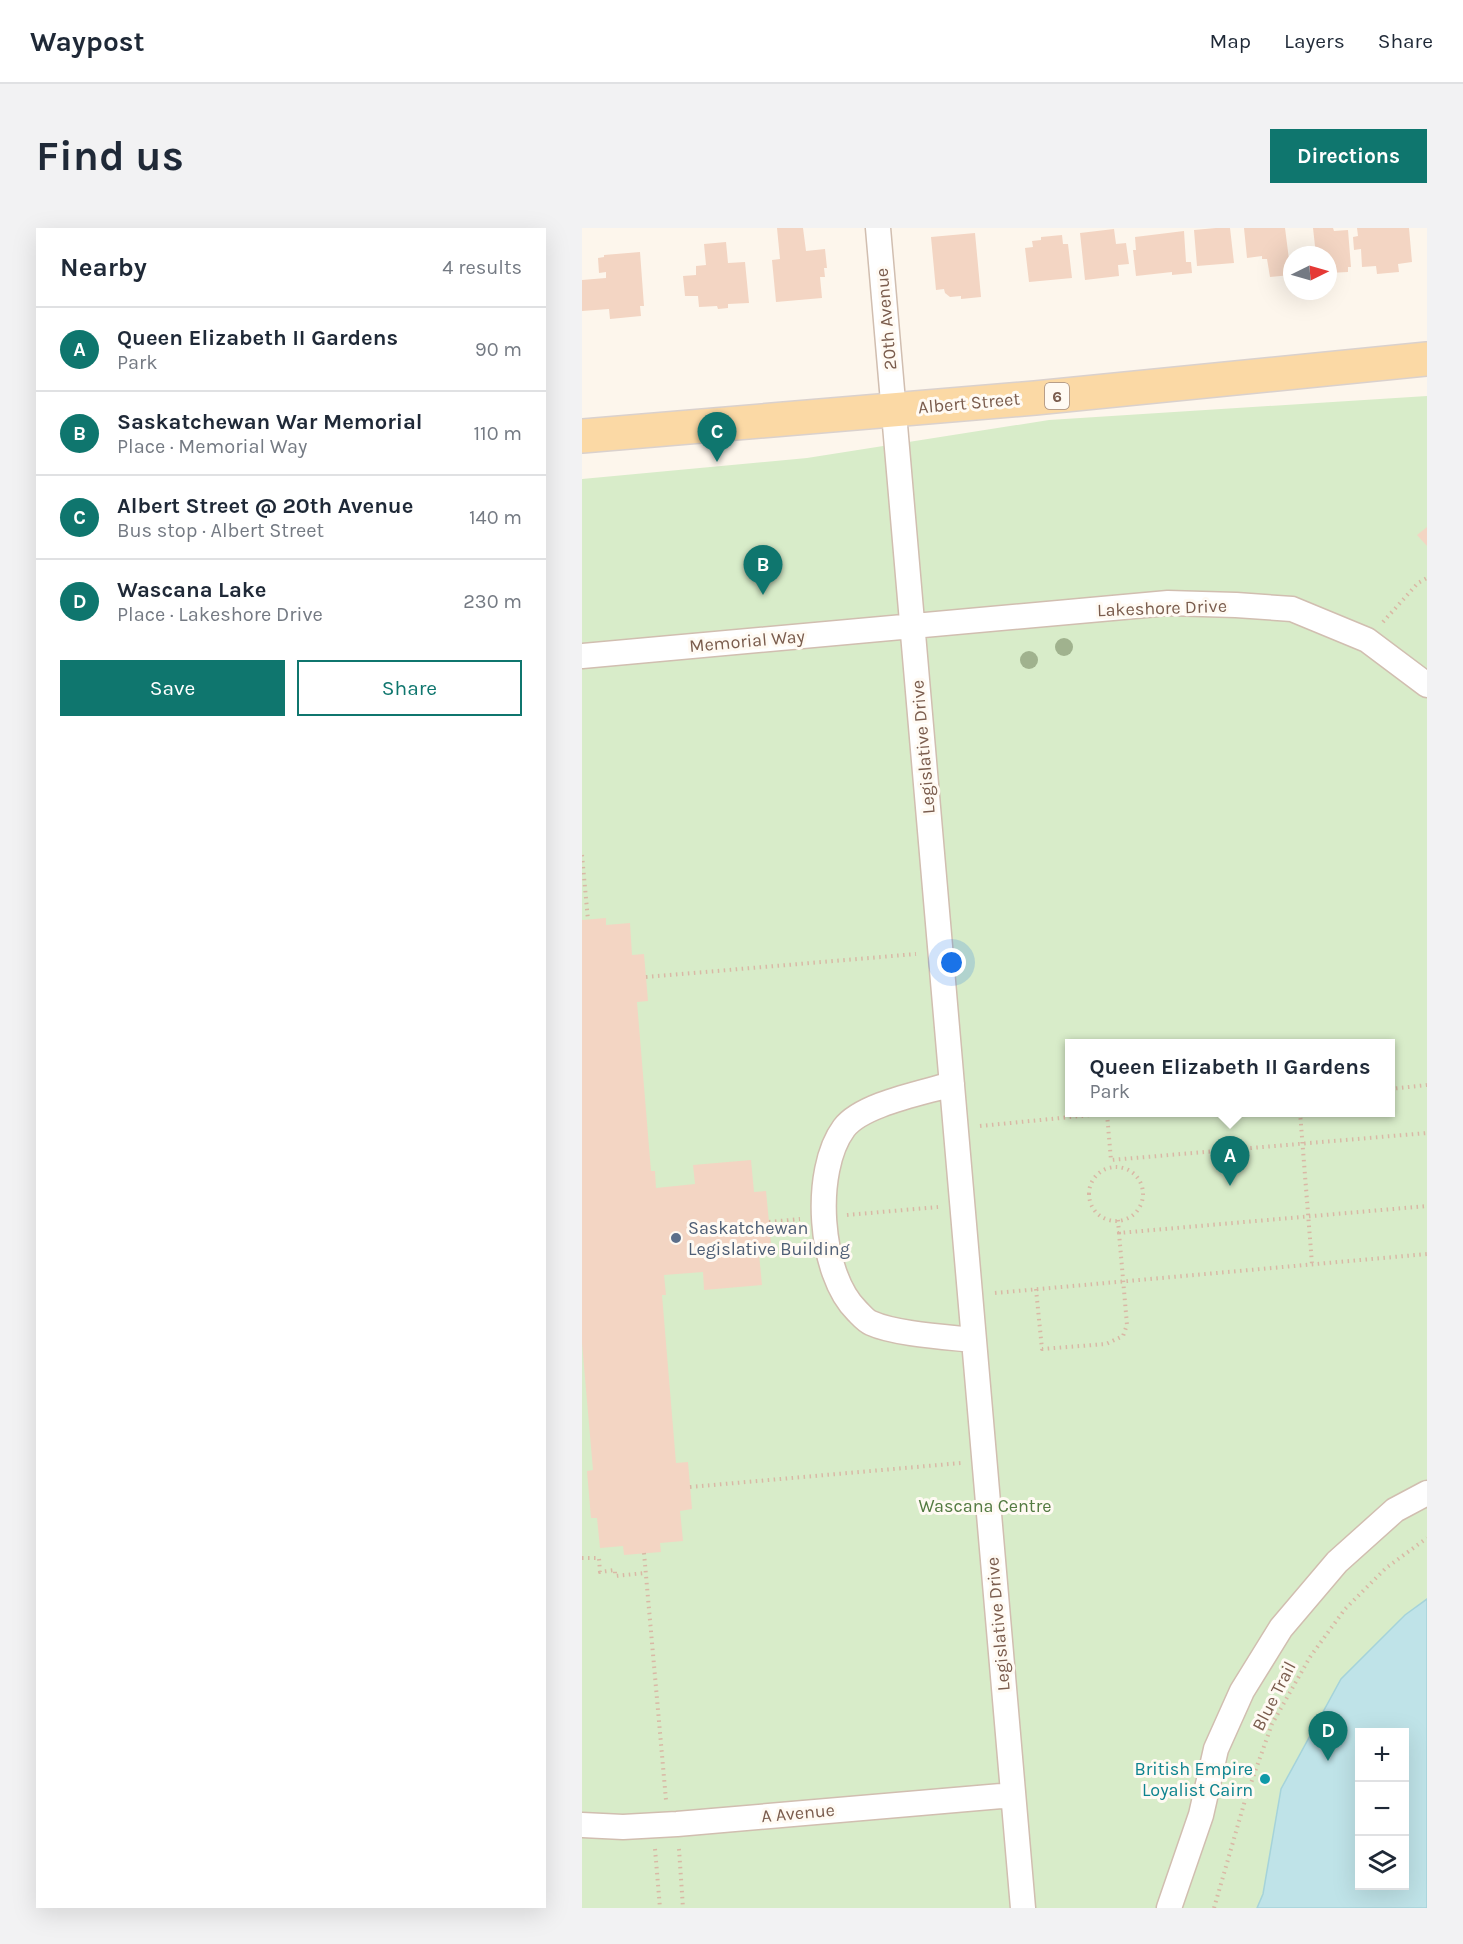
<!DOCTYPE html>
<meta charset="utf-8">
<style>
:root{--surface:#fff;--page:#f2f2f3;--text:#1f2937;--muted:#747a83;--line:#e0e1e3;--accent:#0f766e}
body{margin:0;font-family:Karla,sans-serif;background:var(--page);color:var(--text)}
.controls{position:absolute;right:18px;bottom:18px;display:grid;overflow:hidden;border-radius:0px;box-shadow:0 6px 24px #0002}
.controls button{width:54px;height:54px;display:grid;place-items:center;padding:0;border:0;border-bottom:2px solid var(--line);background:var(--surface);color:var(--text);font:30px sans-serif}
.compass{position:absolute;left:701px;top:18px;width:54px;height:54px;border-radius:50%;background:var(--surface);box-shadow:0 6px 24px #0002;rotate:85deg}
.you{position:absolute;left:370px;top:735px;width:21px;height:21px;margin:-15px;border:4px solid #fff;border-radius:50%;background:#1a73e8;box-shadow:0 0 0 9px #1a73e833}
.badge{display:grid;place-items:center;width:39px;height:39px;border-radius:50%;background:var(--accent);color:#fff;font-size:20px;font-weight:700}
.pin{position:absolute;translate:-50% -50px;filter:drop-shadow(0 2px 3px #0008)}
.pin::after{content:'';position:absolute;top:32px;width:21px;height:18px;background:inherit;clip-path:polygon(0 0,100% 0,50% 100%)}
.popup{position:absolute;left:483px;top:811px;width:330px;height:78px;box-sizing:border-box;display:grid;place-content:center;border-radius:0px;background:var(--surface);filter:drop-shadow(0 2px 4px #0005);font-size:20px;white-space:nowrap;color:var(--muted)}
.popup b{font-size:22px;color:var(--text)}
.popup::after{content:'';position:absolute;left:50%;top:100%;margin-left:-12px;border:12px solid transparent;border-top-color:var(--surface)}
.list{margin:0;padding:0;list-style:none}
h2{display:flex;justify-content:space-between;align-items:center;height:78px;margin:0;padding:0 24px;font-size:26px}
h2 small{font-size:20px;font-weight:400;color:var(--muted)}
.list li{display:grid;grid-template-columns:39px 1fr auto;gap:18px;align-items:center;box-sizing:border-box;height:84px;padding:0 24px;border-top:2px solid var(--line)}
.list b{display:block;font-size:22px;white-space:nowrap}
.list p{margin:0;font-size:20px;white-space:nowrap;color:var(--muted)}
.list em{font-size:20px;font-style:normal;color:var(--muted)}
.actions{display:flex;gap:12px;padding:18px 24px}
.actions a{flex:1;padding:14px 0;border:2px solid var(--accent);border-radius:0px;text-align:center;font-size:21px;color:var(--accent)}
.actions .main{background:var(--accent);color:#fff}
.icon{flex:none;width:33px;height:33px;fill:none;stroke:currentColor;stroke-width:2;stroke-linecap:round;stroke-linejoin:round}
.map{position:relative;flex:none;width:845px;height:1680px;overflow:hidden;border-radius:0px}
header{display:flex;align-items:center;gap:36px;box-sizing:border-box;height:84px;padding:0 30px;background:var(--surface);border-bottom:2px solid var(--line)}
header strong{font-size:28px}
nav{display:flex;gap:33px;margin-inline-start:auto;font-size:21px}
.intro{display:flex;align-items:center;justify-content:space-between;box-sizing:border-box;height:144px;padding:0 36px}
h1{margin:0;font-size:42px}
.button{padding:15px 27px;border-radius:0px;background:var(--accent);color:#fff;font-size:21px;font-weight:700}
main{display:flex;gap:36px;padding:0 36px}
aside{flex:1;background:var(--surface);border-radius:0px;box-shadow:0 6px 24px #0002}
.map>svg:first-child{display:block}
.green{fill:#d8ecc9;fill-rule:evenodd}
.water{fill:#bfe3e8;stroke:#a5d3da;stroke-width:1.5;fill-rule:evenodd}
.building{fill:#f3d5c3}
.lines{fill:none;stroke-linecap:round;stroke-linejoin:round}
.minor-casing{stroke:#d1beb0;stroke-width:27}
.primary-casing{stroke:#dad1cd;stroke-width:36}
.path{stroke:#d9b8a5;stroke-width:4;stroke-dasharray:1.5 4.5;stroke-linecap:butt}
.minor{stroke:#fff;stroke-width:24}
.primary{stroke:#fbd9a5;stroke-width:33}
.tree{fill:#a0b28e}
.service-dot{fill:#5c6f8a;stroke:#fffaf3;stroke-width:2}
.culture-dot{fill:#0f9aa8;stroke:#fffaf3;stroke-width:2}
.labels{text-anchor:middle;stroke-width:6;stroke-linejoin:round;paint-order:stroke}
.shield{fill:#fffaf3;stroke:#a28b7f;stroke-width:1.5}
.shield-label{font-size:16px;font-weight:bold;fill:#7a5c4d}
.street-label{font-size:18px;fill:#7a5c4d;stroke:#fffaf3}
.service-label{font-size:18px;fill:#4e5e75;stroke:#fffaf3;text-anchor:start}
.park-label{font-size:18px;fill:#537a41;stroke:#fffaf3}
.culture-label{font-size:18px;fill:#0d838f;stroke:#fffaf3;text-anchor:end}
</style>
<header>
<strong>Waypost</strong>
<nav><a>Map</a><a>Layers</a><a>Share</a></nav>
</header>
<div class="intro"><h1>Find us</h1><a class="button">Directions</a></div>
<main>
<aside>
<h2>Nearby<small>4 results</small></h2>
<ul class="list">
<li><span class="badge">A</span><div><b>Queen Elizabeth II Gardens</b><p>Park</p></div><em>90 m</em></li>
<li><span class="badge">B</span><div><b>Saskatchewan War Memorial</b><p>Place · Memorial Way</p></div><em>110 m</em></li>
<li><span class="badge">C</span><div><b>Albert Street @ 20th Avenue</b><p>Bus stop · Albert Street</p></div><em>140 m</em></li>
<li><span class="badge">D</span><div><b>Wascana Lake</b><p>Place · Lakeshore Drive</p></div><em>230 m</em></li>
</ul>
<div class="actions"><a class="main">Save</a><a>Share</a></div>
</aside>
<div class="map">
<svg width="845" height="1680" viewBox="0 0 845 1680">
<rect width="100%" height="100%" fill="#fdf6ec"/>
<path class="green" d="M845 168V1680H0V251L225 230 467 192ZM488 816H808V884H488ZM778 1504H822V1658H778Z"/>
<path class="water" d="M845 1371V1680H675L681 1666 699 1561 759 1451 823 1387ZM778 1504H822V1658H778Z"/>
<path class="building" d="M195 0H221L224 23 243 21 245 40H242L243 49H238L240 70 194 74 190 32 198 31Z
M634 0H648L652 35 615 38 612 2Z
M662 0H703L709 47 688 49 685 31H680V28L665 30Z
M731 0H751L752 3 766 2 769 39H766V44L746 45V27H734Z
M775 0H827L830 34 816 36 817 44 795 46 794 38 780 39 779 21 772 22 771 9 776 8Z
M532 1 534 16 544 15 547 36 536 37 537 48 503 52 498 5Z
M602 3 604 34H609L610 45 590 47V44L554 48 551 22H554L553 9Z
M393 5 399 69 379 71V68L368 69 363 65 362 61 354 62 349 9Z
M480 7 481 16H486L490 50 447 54 443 20 451 19 450 13 459 12V9Z
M144 14 146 35 163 34 167 75 146 76V80L136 81 135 78 117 79 116 68H103L101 48 114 47V38L124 37 122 16Z
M58 24 62 78H58L59 88 28 91 27 81 0 83V52L24 50V44L17 45 16 30 22 29V27Z
M845 299V318L835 307Z
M24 690V697L48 695 50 727 62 726 66 773 55 774 69 943H73L74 960 113 956 111 937 169 932 172 964 184 963 190 1025 177 1026 180 1057 122 1062 121 1044 82 1047 84 1067H80L94 1235 106 1234 110 1281 98 1283 101 1313 78 1315 79 1324 42 1327 41 1318 18 1320 15 1290H9L5 1243 11 1242 0 1115V692Z"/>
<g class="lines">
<defs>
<path id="minor" d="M296 0 441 1680
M0 428 586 375 654 377 710 381 785 412 845 457
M370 856C341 865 280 876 262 900 230 943 237 1046 275 1083 279 1087 284 1093 289 1095 313 1106 364 1109 392 1112
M0 1597 41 1599 95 1596 431 1567
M587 1680 619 1587 634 1521 660 1463 699 1400 755 1334 813 1282 845 1265"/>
<path id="primary" d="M0 208 453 170 845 131"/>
</defs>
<use href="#minor" class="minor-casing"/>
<use href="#primary" class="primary-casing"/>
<path class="path" d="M801 394 836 355 845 350
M0 627 6 692
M64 749 334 726
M808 861 845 857
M718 884 730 1036
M525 886 529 932 845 905
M398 898 539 884
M507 966a27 27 0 1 1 54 0a27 27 0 1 1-54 0Z
M265 987 356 979
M536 992 537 1005
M187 994 218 991
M454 1061 460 1121 524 1116 541 1108 545 1097 537 1005 845 978
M413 1065 845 1026
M108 1259 379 1235
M62 1325 84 1572
M0 1330H17L18 1344 33 1342V1348L63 1345
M73 1621 78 1680
M97 1621 101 1680
M632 1680 664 1569 690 1496 728 1429 763 1381 804 1340 845 1310"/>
<use href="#minor" class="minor"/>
<use href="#primary" class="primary"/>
</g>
<g class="tree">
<circle cx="482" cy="419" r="9"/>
<circle cx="447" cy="432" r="9"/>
</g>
<circle class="service-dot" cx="94" cy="1010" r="6"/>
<circle class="culture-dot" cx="683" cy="1551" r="6"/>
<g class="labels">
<rect class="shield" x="463" y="155" width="24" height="26" rx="4.5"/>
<g class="shield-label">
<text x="475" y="174">6</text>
</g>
<g class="street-label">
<text transform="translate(304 91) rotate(-95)" y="6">20th Avenue</text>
<text transform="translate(387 175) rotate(-5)" y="6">Albert Street</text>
<text transform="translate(580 380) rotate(-2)" y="6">Lakeshore Drive</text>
<text transform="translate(165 413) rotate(-5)" y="6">Memorial Way</text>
<text transform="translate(341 519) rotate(-95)" y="6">Legislative Drive</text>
<text transform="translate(416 1396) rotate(-95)" y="6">Legislative Drive</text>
<text transform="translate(692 1468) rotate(-63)" y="6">Blue Trail</text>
<text transform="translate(216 1585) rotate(-5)" y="6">A Avenue</text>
</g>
<g class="service-label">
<text x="106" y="1006">Saskatchewan<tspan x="106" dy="21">Legislative Building</tspan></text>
</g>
<g class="park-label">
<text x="403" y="1284">Wascana Centre</text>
</g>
<g class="culture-label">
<text x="671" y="1547">British Empire<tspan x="671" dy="21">Loyalist Cairn</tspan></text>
</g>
</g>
</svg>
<div class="controls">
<button>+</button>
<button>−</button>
<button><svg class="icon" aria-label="layers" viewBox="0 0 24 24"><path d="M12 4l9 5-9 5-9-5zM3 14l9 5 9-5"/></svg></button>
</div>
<svg class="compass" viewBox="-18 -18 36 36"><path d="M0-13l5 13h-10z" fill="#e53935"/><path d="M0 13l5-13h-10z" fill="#747a83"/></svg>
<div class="you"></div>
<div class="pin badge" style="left:648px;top:958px">A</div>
<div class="popup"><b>Queen Elizabeth II Gardens</b>Park</div>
<div class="pin badge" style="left:181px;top:367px">B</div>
<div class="pin badge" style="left:135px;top:234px">C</div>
<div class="pin badge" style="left:746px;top:1533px">D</div>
</div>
</main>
